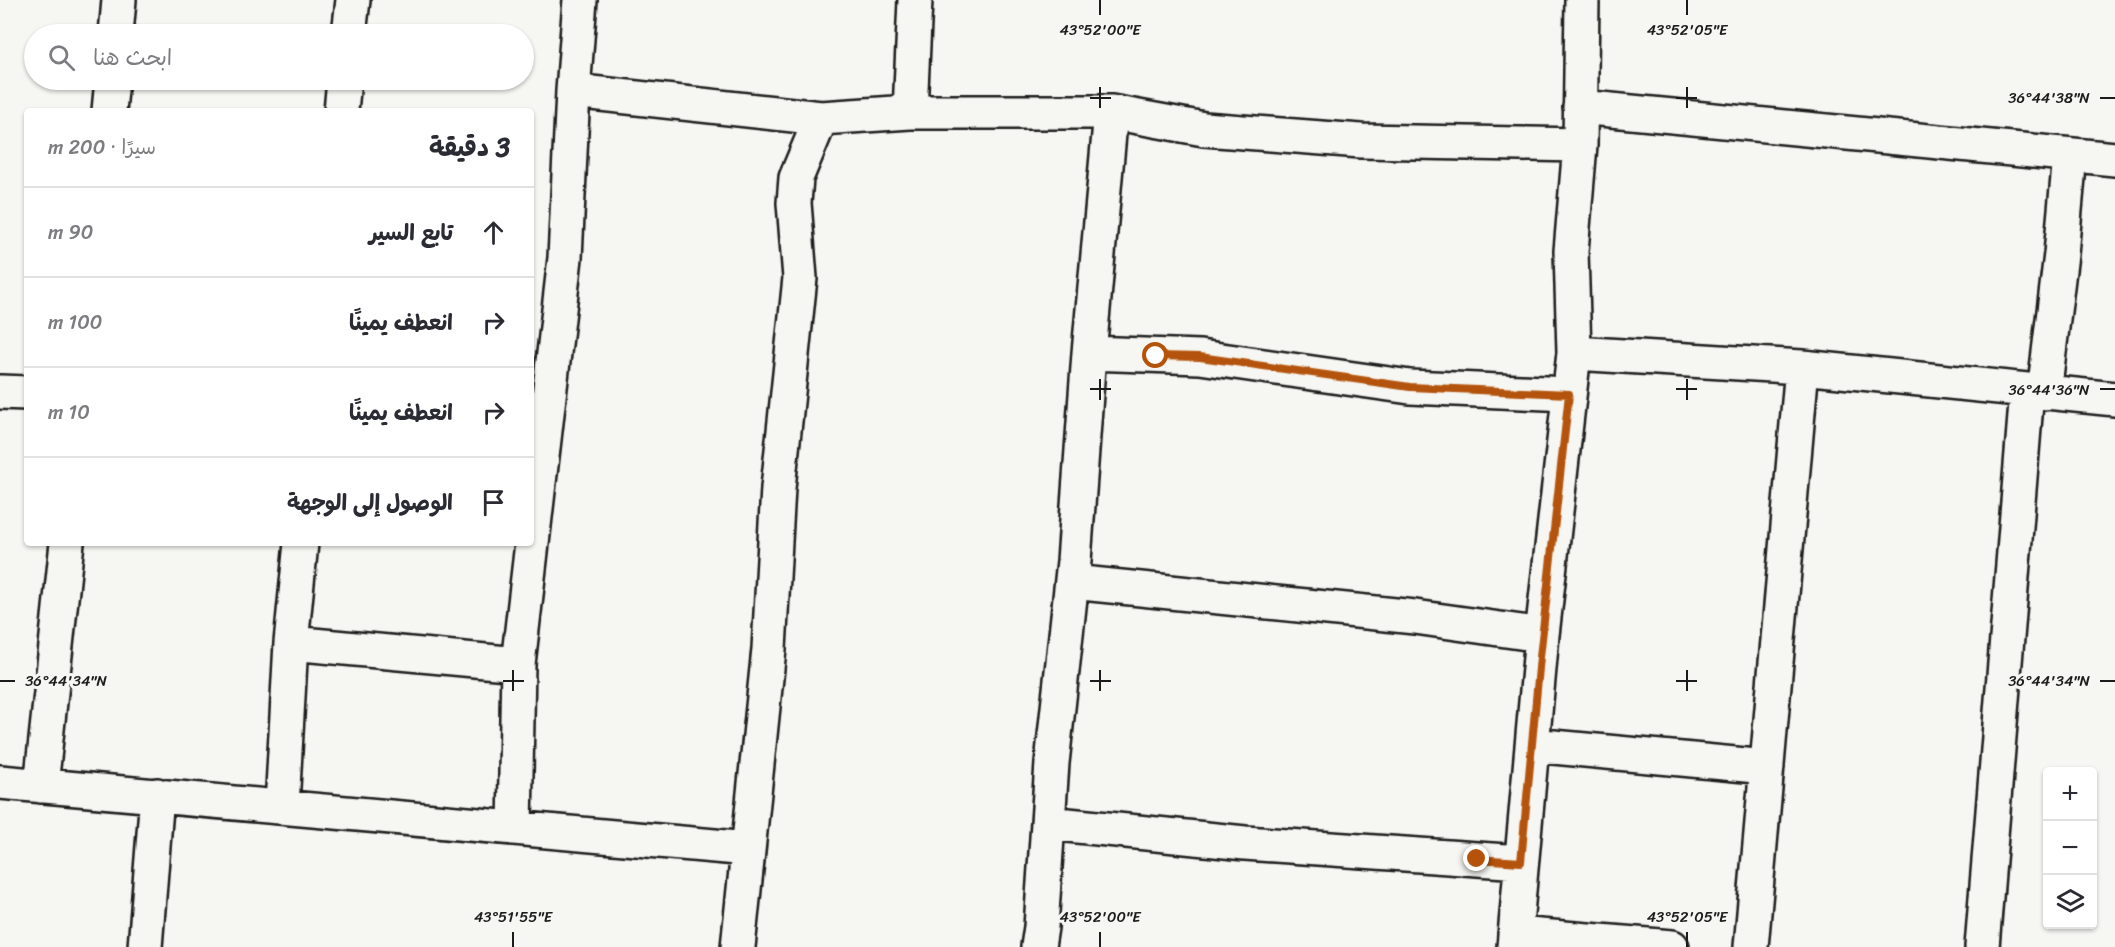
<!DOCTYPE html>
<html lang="ar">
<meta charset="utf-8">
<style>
:root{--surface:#fff;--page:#f7f7f7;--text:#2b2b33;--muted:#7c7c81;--line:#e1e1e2}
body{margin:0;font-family:Sriracha,"Playpen Sans Arabic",sans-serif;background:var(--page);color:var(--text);direction:rtl}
.controls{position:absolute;right:18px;bottom:18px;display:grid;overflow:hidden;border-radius:6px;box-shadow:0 2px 4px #0004}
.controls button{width:54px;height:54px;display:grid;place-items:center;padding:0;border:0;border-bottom:2px solid var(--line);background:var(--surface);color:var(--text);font:30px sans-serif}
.stop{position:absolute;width:18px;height:18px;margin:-14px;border:4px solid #b45309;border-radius:50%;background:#fff}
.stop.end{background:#b45309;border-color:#fff;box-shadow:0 2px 6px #0008}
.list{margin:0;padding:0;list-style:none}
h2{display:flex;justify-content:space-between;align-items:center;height:78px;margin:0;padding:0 24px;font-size:26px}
h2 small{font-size:20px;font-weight:400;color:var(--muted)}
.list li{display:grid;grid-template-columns:39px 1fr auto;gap:18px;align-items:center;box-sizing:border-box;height:90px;padding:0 24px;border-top:2px solid var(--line)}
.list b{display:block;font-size:22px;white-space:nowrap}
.list em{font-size:20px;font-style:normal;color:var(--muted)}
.icon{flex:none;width:33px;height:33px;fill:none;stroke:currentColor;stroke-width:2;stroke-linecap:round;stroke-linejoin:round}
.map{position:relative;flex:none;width:2115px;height:947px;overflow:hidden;direction:ltr}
.search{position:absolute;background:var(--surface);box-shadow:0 2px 4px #0004;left:24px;top:24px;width:510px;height:66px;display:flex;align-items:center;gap:15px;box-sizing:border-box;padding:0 21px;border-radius:33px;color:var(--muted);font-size:22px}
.panel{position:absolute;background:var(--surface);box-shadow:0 2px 4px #0004;left:24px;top:108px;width:510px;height:438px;border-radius:6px;direction:rtl}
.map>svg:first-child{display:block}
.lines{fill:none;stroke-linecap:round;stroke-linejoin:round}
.minor-casing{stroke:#1c1c1c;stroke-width:38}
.minor{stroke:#f6f6f2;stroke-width:33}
.route{stroke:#b45309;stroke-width:8}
.ticks{fill:none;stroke:#1c1c1c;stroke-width:2}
.ticks-label{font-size:15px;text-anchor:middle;fill:#1c1c1c;stroke:#f6f6f2;stroke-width:6;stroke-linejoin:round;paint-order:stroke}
</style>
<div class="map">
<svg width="2115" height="947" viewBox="0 0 2115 947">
<rect width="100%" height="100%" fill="#f6f6f2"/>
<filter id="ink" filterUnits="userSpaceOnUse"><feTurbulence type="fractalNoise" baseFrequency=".0167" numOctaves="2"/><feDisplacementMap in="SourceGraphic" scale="12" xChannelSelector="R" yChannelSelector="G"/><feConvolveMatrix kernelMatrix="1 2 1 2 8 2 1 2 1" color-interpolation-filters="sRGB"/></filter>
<g filter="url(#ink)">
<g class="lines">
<defs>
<path id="minor" d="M116 34 119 0
M349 34 353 0
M573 91 821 118 910 112H1111L1204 129 1361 141 1580 145
M1580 107 2115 159
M109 111 112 80
M341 111 344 80
M910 112 915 0
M1089 353 1200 357 1410 387 1569 394
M1574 353 1802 367 2115 399
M0 392 27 393
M2044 393 2061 254 2070 155
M1072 582 1415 617 1542 635
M291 643 518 664
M1532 745 1767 767
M0 782 748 849
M41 786 67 543
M282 806 291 643 301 543
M1048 823 1245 843 1521 862
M515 828 518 664 565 258 573 91 580 0
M1515 934 1672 947
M145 947 157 795
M738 947 769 649 778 488 800 278 794 203 796 178 821 118
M1038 947 1041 927 1052 763 1074 561 1089 353 1111 112
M1514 947 1542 635 1574 353 1571 251 1580 145 1582 0
M1751 947 1802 367
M1982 947 2027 391"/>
</defs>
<use href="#minor" class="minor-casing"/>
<use href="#minor" class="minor"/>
</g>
</g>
<g class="lines" filter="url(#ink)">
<path class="route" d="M1156 356 1200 357 1410 387 1569 394 1540 657 1521 862 1477 859"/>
</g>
<path class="ticks" d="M1100 0V15M1687 0V15M1100 87V108M1687 87V108M1090 98H1111M1676 98H1697M2100 98H2115M1100 379V400M1687 379V400M1090 389H1111M1676 389H1697M2100 389H2115M513 670V691M1100 670V691M1687 670V691M0 681H15M503 681H524M1090 681H1111M1676 681H1697M2100 681H2115M513 932V947M1100 932V947M1687 932V947"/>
<g class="ticks-label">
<text x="1100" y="35">43°52'00"E</text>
<text x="1687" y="35">43°52'05"E</text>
<text x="2049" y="103">36°44'38"N</text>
<text x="2049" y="395">36°44'36"N</text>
<text x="66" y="686">36°44'34"N</text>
<text x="2049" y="686">36°44'34"N</text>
<text x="513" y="922">43°51'55"E</text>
<text x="1100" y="922">43°52'00"E</text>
<text x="1687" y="922">43°52'05"E</text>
</g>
</svg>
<div class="controls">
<button>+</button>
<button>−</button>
<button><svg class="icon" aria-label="layers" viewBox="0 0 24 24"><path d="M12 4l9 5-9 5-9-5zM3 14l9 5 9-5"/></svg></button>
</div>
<div class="stop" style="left:1156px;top:356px"></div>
<div class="stop end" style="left:1477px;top:859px"></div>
<div class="search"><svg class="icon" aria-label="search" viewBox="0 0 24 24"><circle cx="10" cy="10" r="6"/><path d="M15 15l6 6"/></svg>ابحث هنا</div>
<section class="panel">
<h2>3 دقيقة<small>سيرًا · 200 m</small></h2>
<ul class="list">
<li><svg class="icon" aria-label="ahead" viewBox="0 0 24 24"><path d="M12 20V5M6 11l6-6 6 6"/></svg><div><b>تابع السير</b></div><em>90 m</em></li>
<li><svg class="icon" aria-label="right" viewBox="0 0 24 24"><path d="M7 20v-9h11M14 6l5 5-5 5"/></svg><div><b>انعطف يمينًا</b></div><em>100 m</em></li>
<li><svg class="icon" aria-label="right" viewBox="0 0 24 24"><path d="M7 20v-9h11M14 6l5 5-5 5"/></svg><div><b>انعطف يمينًا</b></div><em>10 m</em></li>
<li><svg class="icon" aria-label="arrive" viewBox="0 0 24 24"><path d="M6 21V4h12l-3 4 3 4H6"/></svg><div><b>الوصول إلى الوجهة</b></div></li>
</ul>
</section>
</div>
